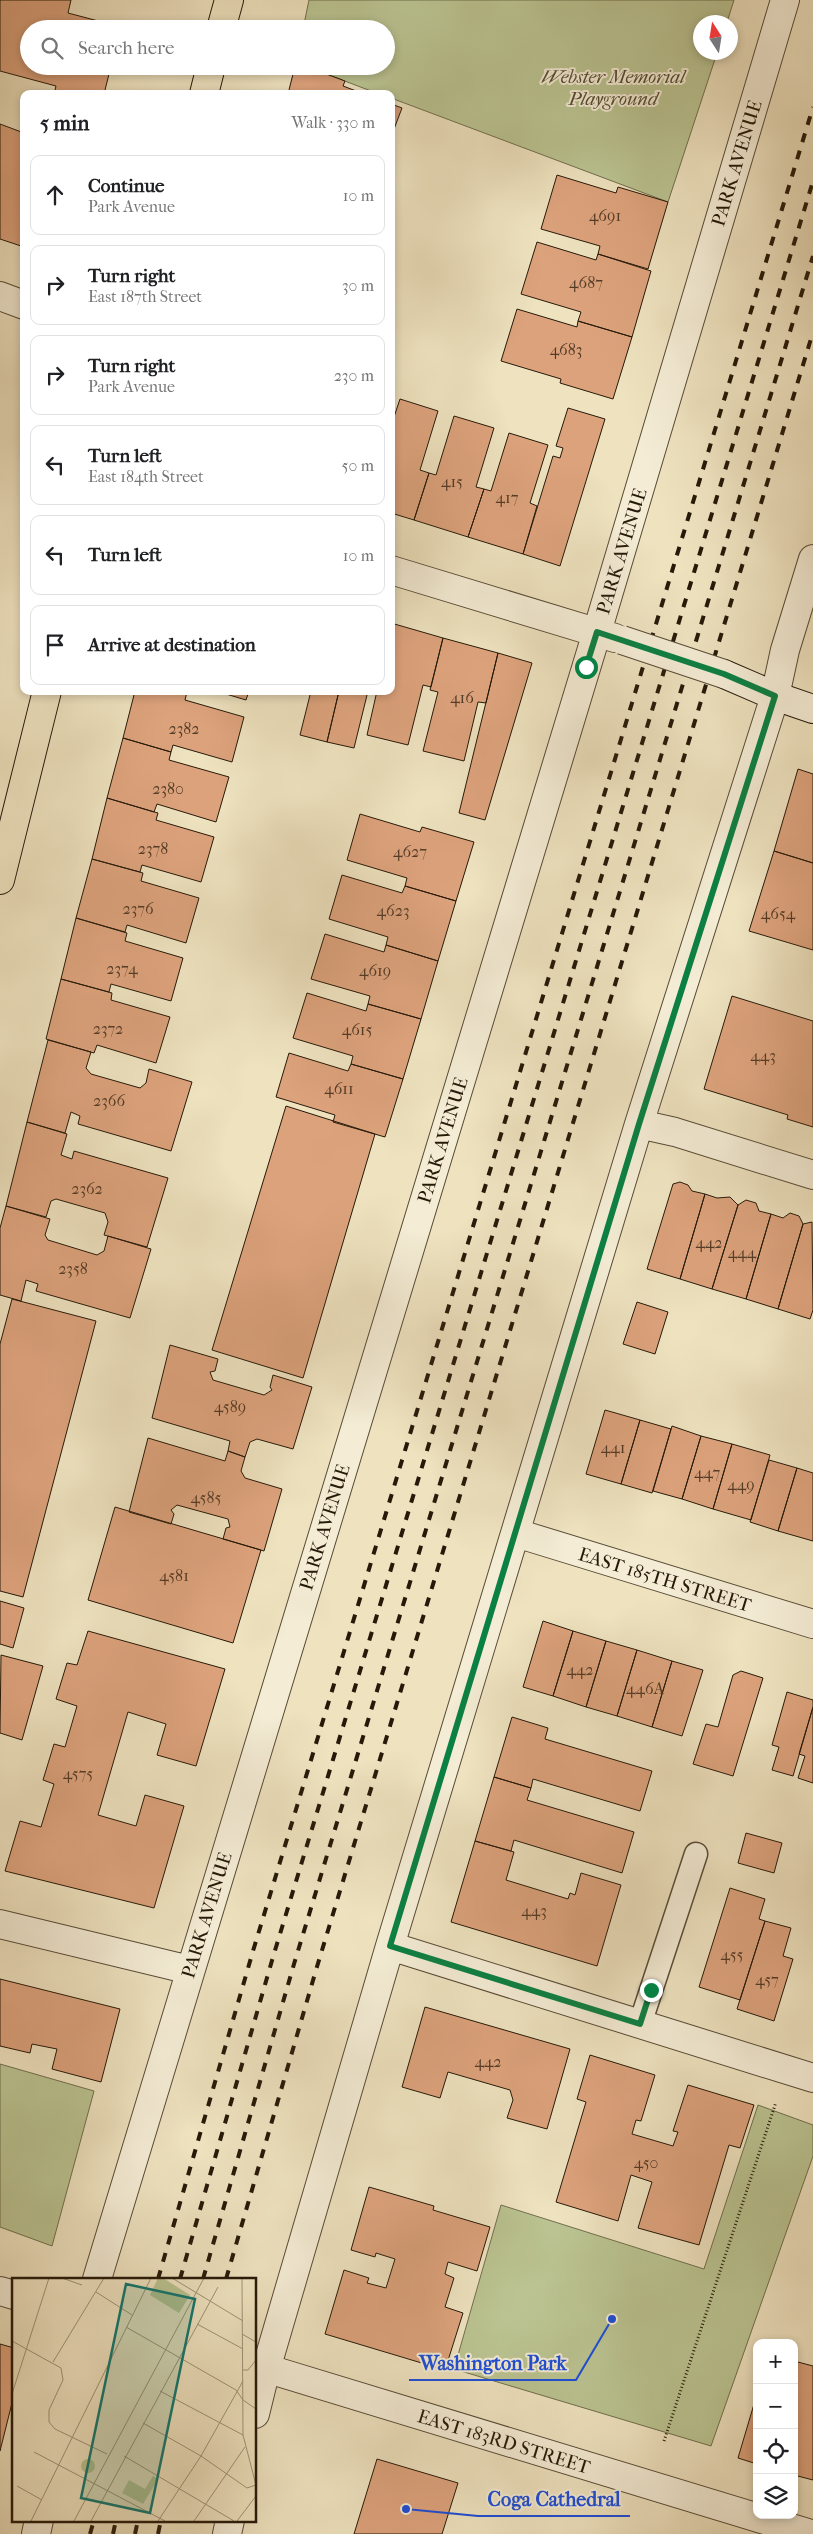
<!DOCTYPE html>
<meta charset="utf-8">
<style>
:root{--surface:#fff;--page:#f2f2f2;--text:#202124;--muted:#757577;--line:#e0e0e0}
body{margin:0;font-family:"IM FELL French Canon",serif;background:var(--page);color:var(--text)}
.controls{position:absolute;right:15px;bottom:15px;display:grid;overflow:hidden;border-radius:10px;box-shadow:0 2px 8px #0003}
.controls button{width:45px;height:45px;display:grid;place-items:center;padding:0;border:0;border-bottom:1px solid var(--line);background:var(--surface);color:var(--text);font:25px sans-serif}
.compass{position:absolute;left:693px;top:15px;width:45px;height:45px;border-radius:50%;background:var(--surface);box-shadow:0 2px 8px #0003;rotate:348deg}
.stop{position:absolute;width:15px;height:15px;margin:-11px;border:4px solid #0b8043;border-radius:50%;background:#fff}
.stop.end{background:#0b8043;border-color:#fff;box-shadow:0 1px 5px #0008}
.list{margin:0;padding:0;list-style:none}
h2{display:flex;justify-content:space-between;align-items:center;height:65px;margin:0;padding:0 20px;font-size:21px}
h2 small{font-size:16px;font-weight:400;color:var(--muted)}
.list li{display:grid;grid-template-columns:32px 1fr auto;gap:15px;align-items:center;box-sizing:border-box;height:80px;margin:0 10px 10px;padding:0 10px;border:1px solid var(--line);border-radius:10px}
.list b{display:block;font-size:19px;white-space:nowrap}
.list p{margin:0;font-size:16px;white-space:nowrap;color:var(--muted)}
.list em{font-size:16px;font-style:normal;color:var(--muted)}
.icon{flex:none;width:28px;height:28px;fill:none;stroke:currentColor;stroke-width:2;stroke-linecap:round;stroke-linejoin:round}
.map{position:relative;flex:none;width:813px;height:2534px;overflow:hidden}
.search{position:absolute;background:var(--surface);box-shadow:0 2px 8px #0003;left:20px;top:20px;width:375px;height:55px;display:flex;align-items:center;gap:12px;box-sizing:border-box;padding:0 18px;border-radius:28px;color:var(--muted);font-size:19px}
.panel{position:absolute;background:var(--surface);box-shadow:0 2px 8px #0003;left:20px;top:90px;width:375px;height:605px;border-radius:10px}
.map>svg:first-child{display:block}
.green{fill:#bac391;stroke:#706e4d}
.building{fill:#dca27c;stroke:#261909}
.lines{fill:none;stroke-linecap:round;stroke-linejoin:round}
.lane-casing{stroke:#584b36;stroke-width:25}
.street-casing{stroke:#584b36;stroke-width:30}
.secondary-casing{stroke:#261909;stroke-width:30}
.primary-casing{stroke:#261909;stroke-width:30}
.path{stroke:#261909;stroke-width:3;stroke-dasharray:1 2.5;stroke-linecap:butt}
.lane{stroke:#f4ecd5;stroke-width:22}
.street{stroke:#f4ecd5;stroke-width:28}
.secondary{stroke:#f4ecd5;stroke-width:28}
.primary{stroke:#eee2bf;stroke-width:28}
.rail{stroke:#261909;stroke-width:4;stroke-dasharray:9 9;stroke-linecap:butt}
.street-bridge-casing{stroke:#584b36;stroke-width:30;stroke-linecap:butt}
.street-bridge{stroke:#f4ecd5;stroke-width:28}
.route{stroke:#0b8043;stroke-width:6}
.labels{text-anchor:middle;stroke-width:4;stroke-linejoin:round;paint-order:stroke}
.number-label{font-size:16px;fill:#543b26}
.park-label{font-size:19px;font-style:italic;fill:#524c32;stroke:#f4ecd5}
.street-label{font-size:19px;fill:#261909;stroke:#f4ecd5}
.inset-road{fill:none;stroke:#9e9276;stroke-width:1}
.view{fill:#0f766e;fill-opacity:0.15;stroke:#0f766e;stroke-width:2.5}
.inset-edge{fill:none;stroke:#261909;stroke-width:2.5}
.leader{fill:none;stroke:#1d4ed8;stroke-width:2}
.callout-dot{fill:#1d4ed8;stroke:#f4ecd5;stroke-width:2}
.callout-label{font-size:20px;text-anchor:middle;font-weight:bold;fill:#1d4ed8;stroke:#f4ecd5;stroke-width:4;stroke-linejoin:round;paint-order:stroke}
</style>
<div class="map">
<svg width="813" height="2534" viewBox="0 0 813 2534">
<rect width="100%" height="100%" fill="#eee2bf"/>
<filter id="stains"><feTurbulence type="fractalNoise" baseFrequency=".004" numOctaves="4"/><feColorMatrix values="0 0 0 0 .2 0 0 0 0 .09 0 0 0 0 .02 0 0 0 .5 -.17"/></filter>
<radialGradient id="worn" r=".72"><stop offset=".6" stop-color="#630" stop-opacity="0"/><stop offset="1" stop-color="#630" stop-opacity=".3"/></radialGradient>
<path class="green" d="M309 0H734L727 22H700V52L717 53 668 202 391 98V94H379L305 66H386V29H303Z
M0 2064 94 2091 52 2246 0 2227Z
M758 2105 813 2125V2156L711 2446 454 2369 501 2205 704 2269Z"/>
<path class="building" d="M0 0H71L68 13 121 27V29H29V66H111L104 94H54L56 86 0 71Z
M295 66H305L345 81 343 86 364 94H288Z
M391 104 402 108 391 137Z
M0 124 24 133V247L0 239Z
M557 175 616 193 618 187 668 202 648 269 598 254 600 246 541 229Z
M537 242 596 260 598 254 651 271 632 337 578 321 581 312 521 294Z
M517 309 577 327 578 321 632 337 613 399 560 383 561 379 501 361Z
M400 399 438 411 420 470 429 473 414 520 391 513V426Z
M568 408 605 419 560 566 523 554 553 456 560 458 563 448 556 446Z
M454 416 494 428 476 487 484 489 468 537 414 520 429 473 436 475Z
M509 433 548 445 530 503 537 506 523 554 468 537 484 489 491 491Z
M391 623 443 638 431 687 423 685 408 745 367 735 377 691H391Z
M443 638 498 653 486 703 478 702 464 761 423 751 438 692 430 690Z
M498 653 532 663 485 820 459 813Z
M135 691H184L187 692 185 700 244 717 232 762 173 745 171 752 123 738Z
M216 691H249L246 700Z
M311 691H339L327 742 300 735Z
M339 691H368L354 748 327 742Z
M123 738 171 752 169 760 229 777 216 822 157 804 154 812 107 798Z
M798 769 813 774V863L774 851Z
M107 798 158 813 156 820 214 837 201 882 142 865 140 872 92 859Z
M360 814 420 832 422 827 474 842 456 901 405 886 407 878 347 860Z
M774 851 813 863V950L749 931Z
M92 859 143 873 141 881 199 898 186 943 127 925 125 932 76 918Z
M342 875 402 893 405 886 456 901 438 961 386 945 388 937 329 919Z
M76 918 127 933 125 941 183 958 171 1001 111 984 109 992 61 979Z
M325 934 384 952 386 945 438 961 421 1019 368 1004 370 996 311 979Z
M61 979 112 993 111 1000 170 1017 156 1063 97 1045 94 1053 46 1039Z
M307 993 366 1011 368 1004 421 1019 403 1079 351 1064 353 1056 293 1038Z
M732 996 813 1021V1127L787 1119 788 1115 704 1089Z
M48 1040 91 1052 86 1068 91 1074 140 1088 146 1083 149 1069 192 1082 171 1151 78 1124 80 1116 71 1112 65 1133 27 1122Z
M289 1053 348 1071 351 1064 403 1079 385 1137 333 1122 335 1115 276 1097Z
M286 1106 375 1134 303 1378 212 1350Z
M27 1122 67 1134 61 1155 72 1159 74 1151 168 1178 147 1247 104 1235 108 1222 105 1213 56 1199 51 1201 46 1217 6 1206Z
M680 1182 688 1185 692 1191 705 1194 680 1279 647 1269 673 1184Z
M705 1194 717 1198 730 1197 738 1205 712 1289 680 1279Z
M746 1200 756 1203 759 1211 771 1214 746 1299 712 1289 738 1205Z
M6 1206 50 1219 45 1235 48 1240 97 1255 104 1251 108 1236 151 1249 130 1318 36 1291 38 1284 26 1280 21 1301 0 1295V1228Z
M790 1213 799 1216 803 1224 778 1309 746 1299 771 1214 783 1218Z
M812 1222 813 1310 810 1319 778 1309 803 1224Z
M12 1299 96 1321 23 1597 0 1591V1344Z
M637 1302 668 1312 655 1354 623 1344Z
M170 1345 218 1359 215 1371 210 1372 213 1380 264 1395 272 1390 270 1387 273 1375 312 1387 293 1449 257 1439 250 1442 245 1457 228 1451 230 1441 152 1418Z
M605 1410 640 1420 621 1484 586 1474Z
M640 1420 671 1429 652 1493 621 1484Z
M672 1426 701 1436 682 1499 653 1491Z
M701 1436 732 1444 713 1509 682 1499Z
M148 1438 225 1461 228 1451 245 1457 241 1471 245 1478 282 1489 264 1551 223 1539 226 1528 230 1527 228 1519 177 1505 171 1510 174 1514 171 1524 129 1512Z
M732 1444 770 1455 751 1520 713 1509Z
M769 1460 797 1468 778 1531 750 1522Z
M797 1468 813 1473V1541L778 1531Z
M115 1507 261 1550 233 1643 88 1600Z
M0 1601 24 1608 13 1648 0 1644Z
M543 1621 573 1631 553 1696 523 1687Z
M88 1631 225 1669 196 1766 157 1755 166 1724 128 1712 98 1815 136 1826 145 1795 184 1806 154 1908 5 1871 20 1821 41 1827 54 1784 43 1780 54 1744 65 1747 77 1706 56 1699 67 1663 77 1665Z
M573 1631 606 1641 586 1707 553 1696Z
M606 1641 637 1650 617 1716 586 1707Z
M637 1650 672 1661 652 1727 617 1716Z
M1 1655 43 1666 22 1740 0 1733Z
M672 1661 703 1670 682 1736 652 1727Z
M741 1671 763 1678 733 1776 693 1764 706 1724 718 1727 733 1675Z
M787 1692 813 1700V1707L793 1776 772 1770 779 1747 772 1745Z
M813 1707V1783L798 1778 805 1756 799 1754Z
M512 1717 548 1728 545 1739 652 1771 640 1811 533 1779 531 1788 494 1777Z
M494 1777 531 1788 527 1800 634 1832 622 1873 514 1840 511 1851 475 1841Z
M746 1833 782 1843 774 1873 738 1863Z
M475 1841 514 1852 506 1880 568 1899 570 1893 575 1895 581 1873 621 1885 597 1966 451 1922Z
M730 1888 765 1899 759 1919 765 1921 740 2000 699 1987Z
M765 1921 791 1928 783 1956 793 1959 774 2021 737 2009Z
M0 1979 120 2009 101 2082 52 2069 57 2049 32 2044 30 2053 0 2046Z
M425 2007 570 2049 547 2129 507 2118 513 2100 510 2090 448 2072 440 2098 402 2087Z
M590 2055 655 2075 641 2121 636 2120 632 2134 673 2146 678 2132 673 2131 688 2085 754 2105 740 2148 729 2145 699 2245 638 2228 652 2182 631 2175 618 2221 556 2202 586 2102 577 2099Z
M369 2187 434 2206 433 2210 490 2227 477 2271 448 2262 445 2274 454 2278 445 2307 463 2313 445 2370 325 2334 344 2270 369 2278 367 2283 386 2288 395 2259 376 2253 375 2257 351 2250Z
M0 2344 14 2348V2395L0 2451Z
M794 2361 813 2366V2480L794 2475Z
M757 2394V2464L738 2458Z
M377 2459 458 2483 442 2534H354Z"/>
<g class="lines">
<defs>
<path id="lane" d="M640 2024 696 1854"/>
<path id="street" d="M0 296 24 305
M391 570 615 638
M639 1124 675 1132 813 1175
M516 1533 813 1624
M0 1924 190 1970
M390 1946 813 2078
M97 2279 597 632 785 0
M0 2291 14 2295
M255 2365 811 2534
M255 2414 266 2369 390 1946 639 1124 775 696 785 650 813 559
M36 2534 39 2520
M227 2534 230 2520"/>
<path id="secondary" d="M724 674 775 696 813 709"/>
<path id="primary" d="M221 29 229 0
M204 94 211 66
M0 880 47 691"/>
</defs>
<use href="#lane" class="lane-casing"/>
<use href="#street" class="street-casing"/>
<use href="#secondary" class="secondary-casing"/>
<use href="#primary" class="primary-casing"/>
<path class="path" d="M664 2441 776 2102"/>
<use href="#lane" class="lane"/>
<use href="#street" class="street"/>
<use href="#secondary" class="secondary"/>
<use href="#primary" class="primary"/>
<path class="rail" d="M158 2279 253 1951 813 107
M180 2279 273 1957 813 181
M203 2279 294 1964 813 256
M226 2279 316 1970 813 332
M90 2534 94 2520
M113 2534 116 2520
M135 2534 138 2520
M158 2534 161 2520"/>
<defs>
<path id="street-bridge" d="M622 640 724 674"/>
</defs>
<use href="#street-bridge" class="street-bridge-casing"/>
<use href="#street-bridge" class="street-bridge"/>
</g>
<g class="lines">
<path class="route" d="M586 667 597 632 724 674 775 696 639 1124 390 1946 640 2024 651 1990"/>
</g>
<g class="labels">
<g class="number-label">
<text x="605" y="221">4691</text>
<text x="586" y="288">4687</text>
<text x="566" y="355">4683</text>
<text x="452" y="487">415</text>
<text x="507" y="503">417</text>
<text x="462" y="703">416</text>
<text x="184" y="734">2382</text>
<text x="168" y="794">2380</text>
<text x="153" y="854">2378</text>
<text x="410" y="857">4627</text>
<text x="138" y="914">2376</text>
<text x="393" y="916">4623</text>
<text x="778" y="919">4654</text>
<text x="122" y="974">2374</text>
<text x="375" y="976">4619</text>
<text x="108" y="1034">2372</text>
<text x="357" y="1035">4615</text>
<text x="763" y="1061">443</text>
<text x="339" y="1094">4611</text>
<text x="109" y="1106">2366</text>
<text x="87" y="1194">2362</text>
<text x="709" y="1248">442</text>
<text x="742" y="1258">444</text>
<text x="73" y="1274">2358</text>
<text x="230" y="1412">4589</text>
<text x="613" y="1453">441</text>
<text x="707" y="1478">447</text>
<text x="741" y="1490">449</text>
<text x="206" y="1503">4585</text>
<text x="174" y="1581">4581</text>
<text x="580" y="1675">442</text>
<text x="645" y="1694">446A</text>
<text x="78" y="1779">4575</text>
<text x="534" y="1916">443</text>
<text x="732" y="1960">455</text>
<text x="767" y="1985">457</text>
<text x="488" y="2067">442</text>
<text x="646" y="2168">450</text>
</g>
<g class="park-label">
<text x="613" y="83">Webster Memorial<tspan x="613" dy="22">Playground</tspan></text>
</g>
<g class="street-label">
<text transform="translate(736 163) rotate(-73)" y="7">PARK AVENUE</text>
<text transform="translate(621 551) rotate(-73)" y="7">PARK AVENUE</text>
<text transform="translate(442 1140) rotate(-73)" y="7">PARK AVENUE</text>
<text transform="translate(324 1527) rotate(-73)" y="7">PARK AVENUE</text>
<text transform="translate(665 1579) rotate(17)" y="7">EAST 185TH STREET</text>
<text transform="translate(206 1915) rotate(-73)" y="7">PARK AVENUE</text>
<text transform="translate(504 2441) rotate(17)" y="7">EAST 183RD STREET</text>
</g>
</g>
<g transform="translate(12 2278)">
<rect width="244" height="244" fill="#eee2bf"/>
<path d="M146 0H151L178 17 167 35 138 17ZM69 188a7 7 0 1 1 14 0a7 7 0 1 1-14 0ZM141 198 146 201 131 226 110 215 117 202 133 211Z" fill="#bac391"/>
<path class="inset-road" d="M50 0 70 7M160 0 231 43M230 0 231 157 244 207M84 14 120 37M185 46 231 71M114 49 224 112 231 122 244 131M230 56 244 64M0 63 49 90 51 102 37 132V144L43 151 95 176M41 84 92 0M231 92H236L244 82M148 113 231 157M0 116 37 0M131 145 189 178 235 210 244 207M22 174 153 243M112 178 222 243M5 208 30 222M19 243 139 0M62 243 192 0M79 243 206 9M146 243 189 178 231 103M182 243 233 169M225 243 244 218"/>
<path class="view" d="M114 6 183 21 138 235 69 220Z"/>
<rect width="244" height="244" class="inset-edge"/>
</g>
<path class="leader" d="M612 2319L576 2380H409M406 2509L478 2516H630"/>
<g class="callout-dot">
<circle cx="612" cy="2319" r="5"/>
<circle cx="406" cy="2509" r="5"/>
</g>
<g class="callout-label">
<text x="493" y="2370">Washington Park</text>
<text x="554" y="2506">Coga Cathedral</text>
</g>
<rect width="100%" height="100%" filter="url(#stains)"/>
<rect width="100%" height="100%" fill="url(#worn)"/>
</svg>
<div class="controls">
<button>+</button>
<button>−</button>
<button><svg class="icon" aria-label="locate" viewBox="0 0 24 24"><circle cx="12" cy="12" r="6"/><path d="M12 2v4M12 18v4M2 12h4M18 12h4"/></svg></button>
<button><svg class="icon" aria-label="layers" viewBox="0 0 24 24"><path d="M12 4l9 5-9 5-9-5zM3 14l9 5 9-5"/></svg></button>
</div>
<svg class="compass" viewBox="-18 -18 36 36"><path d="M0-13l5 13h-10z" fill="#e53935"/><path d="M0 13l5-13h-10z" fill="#757577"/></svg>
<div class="stop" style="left:586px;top:667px"></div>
<div class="stop end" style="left:651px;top:1990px"></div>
<div class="search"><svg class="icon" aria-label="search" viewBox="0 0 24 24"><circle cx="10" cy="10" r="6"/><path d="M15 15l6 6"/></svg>Search here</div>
<section class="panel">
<h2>5 min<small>Walk · 330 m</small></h2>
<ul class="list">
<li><svg class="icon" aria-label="ahead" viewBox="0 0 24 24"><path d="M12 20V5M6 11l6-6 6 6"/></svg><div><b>Continue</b><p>Park Avenue</p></div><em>10 m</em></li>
<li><svg class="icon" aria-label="right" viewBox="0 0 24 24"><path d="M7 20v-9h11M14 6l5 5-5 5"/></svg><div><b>Turn right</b><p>East 187th Street</p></div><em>30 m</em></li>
<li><svg class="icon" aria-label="right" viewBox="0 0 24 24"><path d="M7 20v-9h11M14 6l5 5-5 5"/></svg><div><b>Turn right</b><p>Park Avenue</p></div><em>230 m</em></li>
<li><svg class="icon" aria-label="left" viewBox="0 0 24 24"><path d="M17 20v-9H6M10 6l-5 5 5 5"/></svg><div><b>Turn left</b><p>East 184th Street</p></div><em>50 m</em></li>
<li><svg class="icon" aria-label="left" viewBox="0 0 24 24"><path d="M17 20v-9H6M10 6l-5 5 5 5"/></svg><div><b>Turn left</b></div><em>10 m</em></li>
<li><svg class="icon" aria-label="arrive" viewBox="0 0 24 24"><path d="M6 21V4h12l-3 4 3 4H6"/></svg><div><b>Arrive at destination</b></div></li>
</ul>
</section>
</div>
